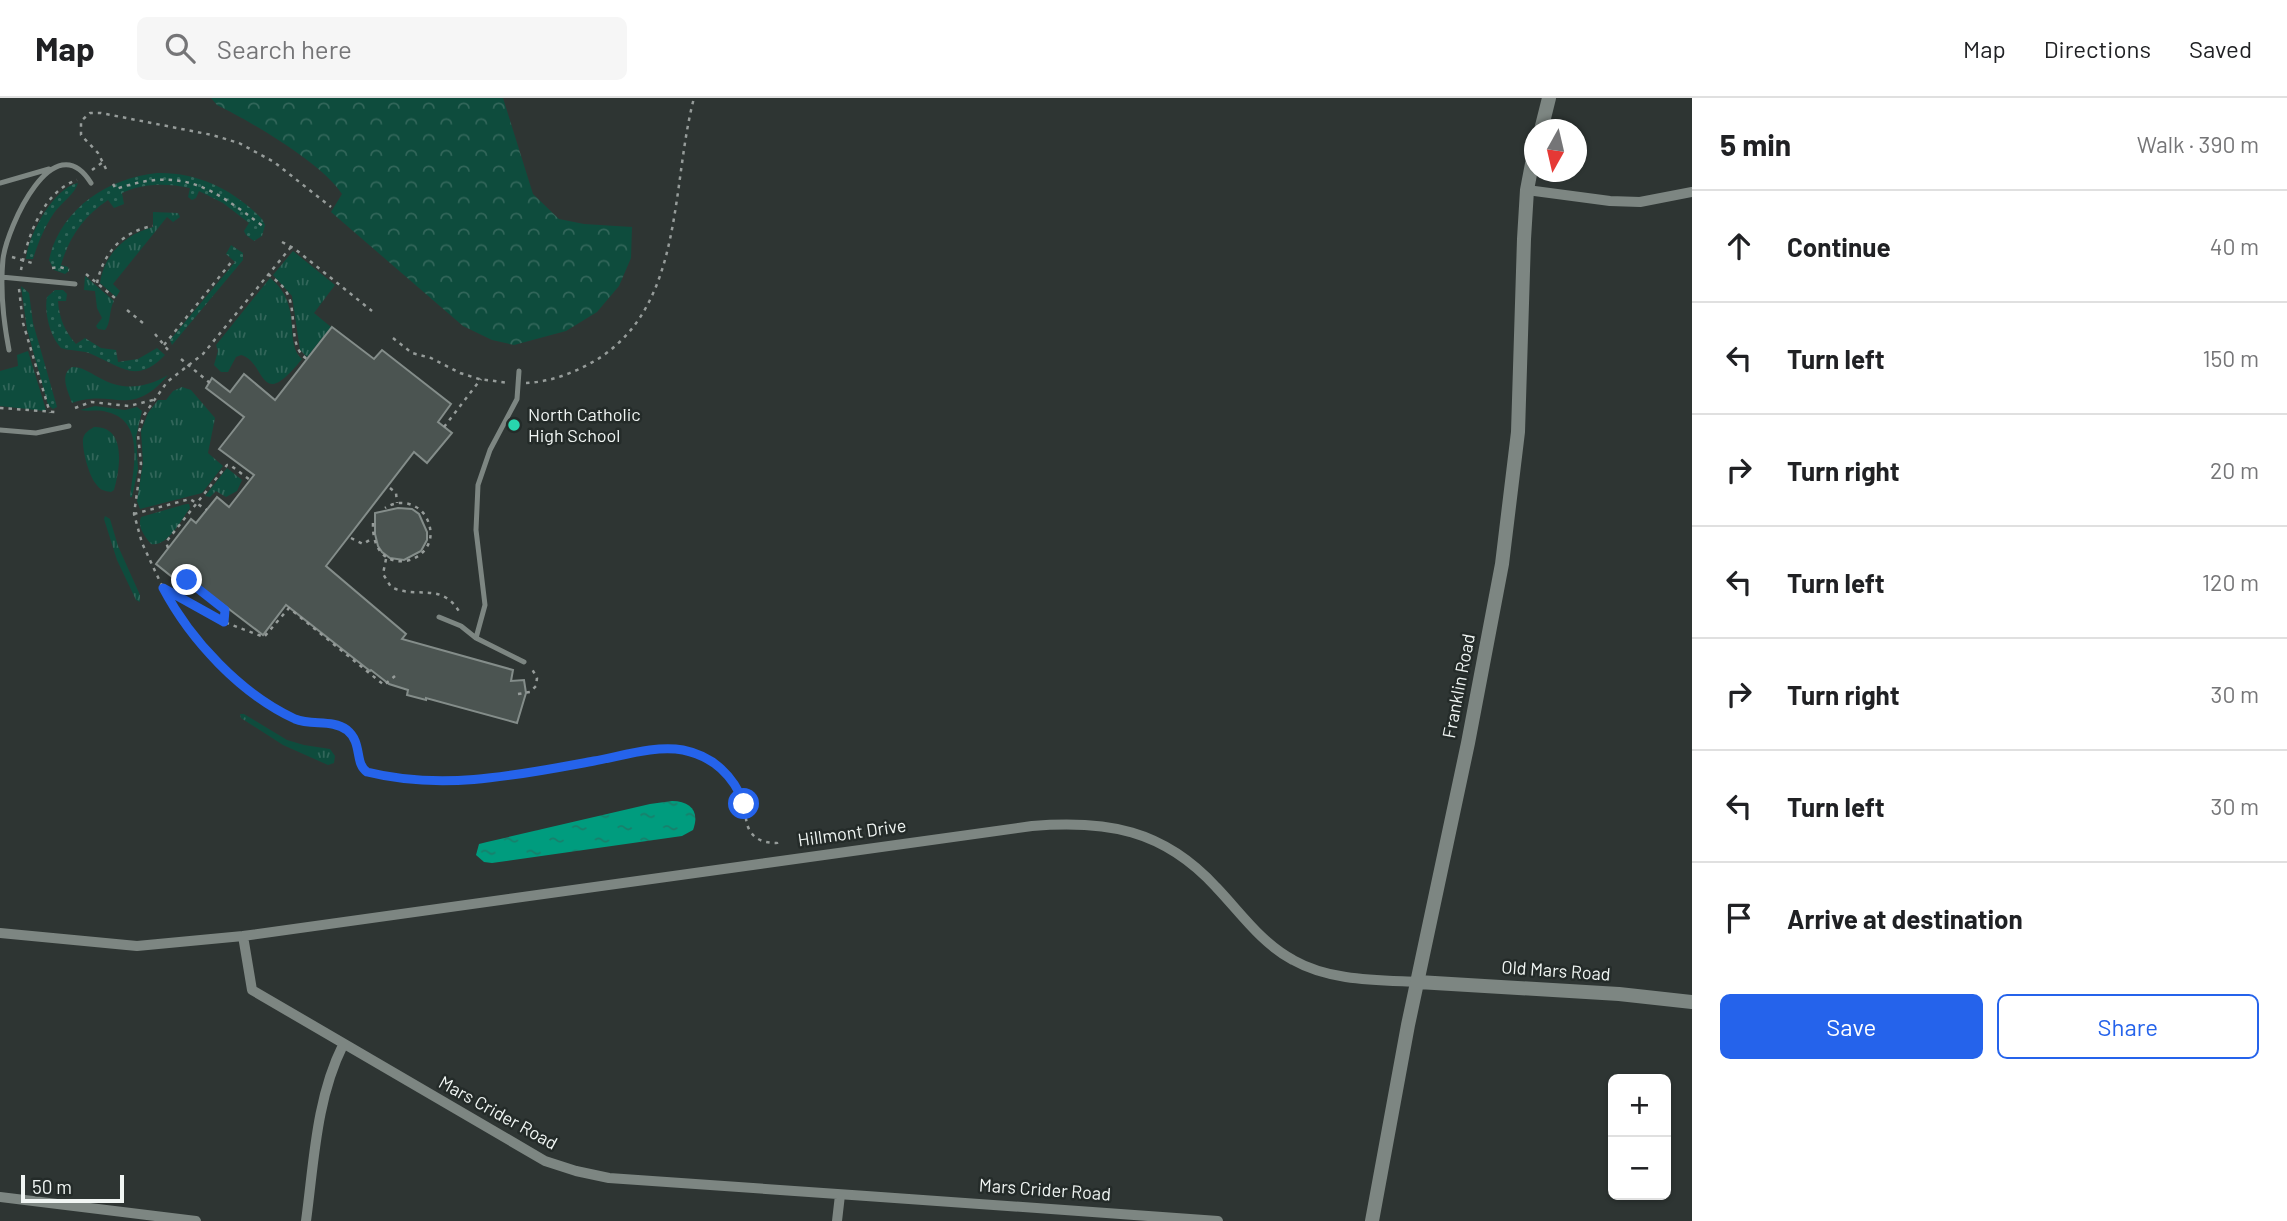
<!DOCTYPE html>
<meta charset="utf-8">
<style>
:root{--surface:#fff;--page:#f6f6f6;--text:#202124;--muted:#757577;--line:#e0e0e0;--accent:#2563eb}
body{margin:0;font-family:Barlow,sans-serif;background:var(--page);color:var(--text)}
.controls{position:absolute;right:21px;bottom:21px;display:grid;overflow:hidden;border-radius:10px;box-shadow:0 2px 5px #0004}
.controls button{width:63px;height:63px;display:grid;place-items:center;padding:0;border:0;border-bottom:2px solid var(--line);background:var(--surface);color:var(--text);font:35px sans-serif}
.compass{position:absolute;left:1524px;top:21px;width:63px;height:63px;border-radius:50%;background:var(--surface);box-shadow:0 2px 5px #0004;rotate:188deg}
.scale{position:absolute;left:21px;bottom:18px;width:103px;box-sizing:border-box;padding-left:7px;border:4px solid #f1f6f4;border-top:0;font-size:19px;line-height:24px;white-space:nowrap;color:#f1f6f4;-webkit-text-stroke:5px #242b29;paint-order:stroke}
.stop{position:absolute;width:21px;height:21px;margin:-16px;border:5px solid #2563eb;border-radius:50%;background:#fff}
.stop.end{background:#2563eb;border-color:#fff;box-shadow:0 2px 7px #0008}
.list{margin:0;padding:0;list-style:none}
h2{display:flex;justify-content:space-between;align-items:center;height:91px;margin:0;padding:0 28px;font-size:30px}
h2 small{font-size:23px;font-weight:400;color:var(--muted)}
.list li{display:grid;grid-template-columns:46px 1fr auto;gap:21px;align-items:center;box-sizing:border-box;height:112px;padding:0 28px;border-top:2px solid var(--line)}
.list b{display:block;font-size:26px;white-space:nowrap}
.list em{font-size:23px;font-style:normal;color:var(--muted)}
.actions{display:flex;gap:14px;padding:21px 28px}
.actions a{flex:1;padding:16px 0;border:2px solid var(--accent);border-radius:10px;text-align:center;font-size:24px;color:var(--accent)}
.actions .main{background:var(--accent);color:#fff}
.icon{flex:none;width:38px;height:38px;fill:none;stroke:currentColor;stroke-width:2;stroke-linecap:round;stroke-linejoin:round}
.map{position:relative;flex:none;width:1692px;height:1123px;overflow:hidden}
header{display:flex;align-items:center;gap:42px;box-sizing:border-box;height:98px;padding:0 35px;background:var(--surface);border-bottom:2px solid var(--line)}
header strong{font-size:33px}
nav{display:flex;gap:38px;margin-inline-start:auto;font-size:24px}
.search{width:490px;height:63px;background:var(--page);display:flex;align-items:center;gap:18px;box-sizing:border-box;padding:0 24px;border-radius:10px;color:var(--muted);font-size:26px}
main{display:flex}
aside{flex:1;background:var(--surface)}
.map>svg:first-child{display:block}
.grass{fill:url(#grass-tufts)}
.park{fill:url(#park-crowns)}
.garden{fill:url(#garden-dots)}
.water{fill:url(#water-ripples)}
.building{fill:#4b5451;stroke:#848d8a;stroke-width:2}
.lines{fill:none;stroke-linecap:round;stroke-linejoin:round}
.path{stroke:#969c9a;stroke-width:2.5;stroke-dasharray:3.5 5;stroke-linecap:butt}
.service{stroke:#7d8682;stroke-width:5}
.minor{stroke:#7d8682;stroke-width:10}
.tertiary{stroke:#7d8682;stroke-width:14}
.route{stroke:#2563eb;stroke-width:9}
.poi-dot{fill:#28d5ad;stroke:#242b29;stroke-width:2.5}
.labels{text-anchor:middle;stroke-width:5;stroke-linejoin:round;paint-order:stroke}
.poi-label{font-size:18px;fill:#f1f6f4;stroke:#242b29;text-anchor:start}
.street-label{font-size:18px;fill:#f1f6f4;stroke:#242b29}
</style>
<header>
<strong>Map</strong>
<div class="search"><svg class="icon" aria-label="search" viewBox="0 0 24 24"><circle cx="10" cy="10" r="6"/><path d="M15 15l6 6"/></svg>Search here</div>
<nav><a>Map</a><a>Directions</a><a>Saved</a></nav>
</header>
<main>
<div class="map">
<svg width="1692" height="1123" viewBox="0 0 1692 1123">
<defs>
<pattern id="grass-tufts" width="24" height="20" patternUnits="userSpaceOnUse" patternTransform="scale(1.75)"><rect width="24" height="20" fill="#0e4c3d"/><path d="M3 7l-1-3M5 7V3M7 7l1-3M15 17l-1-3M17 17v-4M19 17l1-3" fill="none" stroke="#32665a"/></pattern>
<pattern id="park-crowns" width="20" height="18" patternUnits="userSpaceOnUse" patternTransform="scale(1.75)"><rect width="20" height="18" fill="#0e4c3d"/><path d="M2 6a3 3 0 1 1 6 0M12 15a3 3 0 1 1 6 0" fill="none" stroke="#32665a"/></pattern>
<pattern id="garden-dots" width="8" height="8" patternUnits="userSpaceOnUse" patternTransform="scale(1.75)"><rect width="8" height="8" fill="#0e4c3d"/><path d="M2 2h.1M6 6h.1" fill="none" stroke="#32665a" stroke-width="1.8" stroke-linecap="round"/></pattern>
<pattern id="water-ripples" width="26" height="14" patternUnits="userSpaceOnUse" patternTransform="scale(1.75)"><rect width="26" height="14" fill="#009c7e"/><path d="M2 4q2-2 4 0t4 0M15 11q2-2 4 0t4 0" fill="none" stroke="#197f6b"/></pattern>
</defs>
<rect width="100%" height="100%" fill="#2e3533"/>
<path class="grass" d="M153 114 178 115 180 119 173 124 167 119 113 186 120 193 116 199 100 185C104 156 126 136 153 129Z
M293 153 335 187 314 215 331 229 307 259 300 252 292 198 273 177Z
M85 178 114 203C109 211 111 226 105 232L98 231 96 228 102 220 97 210 95 193 84 192Z
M270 180C304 207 283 244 302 261 258 316 267 264 241 257L236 259 228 274H221L214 267 218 253 216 247Z
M28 253 46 312 45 313 0 308V273L18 268 17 257Z
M72 269C82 269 89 274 98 279 122 293 144 291 168 277 130 322 114 290 72 305 68 293 59 277 72 269Z
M182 289 191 292 215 320 208 355 223 368 202 395 140 411 137 403 143 365 141 333 148 315 158 302H166L173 293Z
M95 308 125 312 137 309 142 313 136 339 138 371 132 399H130C133 371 146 323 107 314 98 311 89 314 80 312Z
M94 329C127 328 120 371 114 392L111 394C104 393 100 392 96 386 89 378 82 352 83 341 84 335 89 332 94 329Z
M227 370 242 382 237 393 226 399 216 393 210 399 205 398Z
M186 406H189L190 410C181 422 168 449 151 446 145 439 137 429 141 419Z
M105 418 110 421 118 448 140 497V504L136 502 117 462 104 421Z
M240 616H244L287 642 304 647 330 651 335 658 334 665 328 667 283 647 241 620Z"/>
<path class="park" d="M211 0H503L533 96 559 121 584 126 632 129 631 160 619 188 597 214 566 233 514 247 492 242 463 228 331 114 342 96C323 66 250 23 217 7Z"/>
<path class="garden" d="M157 75C198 74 234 92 262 121L265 127 262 138 254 143 246 137 244 133 249 125 223 105 199 93 196 100 192 102 188 99 190 90C167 85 143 85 122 95L124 106 114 110 108 102C84 118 69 139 61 167L68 169 69 173 65 176 54 172 49 162C60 111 108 80 157 75Z
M78 85C75 96 61 105 54 115 44 130 38 145 33 161H26C28 138 53 90 78 85Z
M231 147 243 155V162L172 247 170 242 235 164 226 156Z
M21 188 29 195 33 225 57 309 53 311 48 307 27 231Z
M55 192H63L67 196 66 203H58C59 220 65 234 76 246L85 240 101 250 116 252 118 264 138 261 157 250 165 257C136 288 119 267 89 255 80 252 70 253 61 250 50 239 44 214 47 199Z"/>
<path class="water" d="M672 703C691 703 700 714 693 732L682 738 492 765 484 764 476 757 479 746 487 744 650 706Z"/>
<path class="building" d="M332 229 374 261 382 252 451 306 438 324 452 335 427 365 414 354 326 468 406 536 402 541 513 572 511 583 524 582 526 595 517 625 426 600V602L407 597 408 592 389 586 371 572 370 573 286 507 263 537 187 479 181 486 156 466 191 421 196 425 217 399 229 409 254 377 219 351 244 319 206 290 212 280 230 294 244 276 275 302Z
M398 410 412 411 419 416 427 434V442L421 453 404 462 390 460 382 454 378 448 375 436V415Z"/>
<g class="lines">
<path class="path" d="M106 71 98 55 81 37V23L90 15H101L212 37 239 45 274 64 331 109
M92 72 103 64
M113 86 116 91C183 68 212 90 264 129
M282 144 295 151 372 213
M291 149 203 256 167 284 144 317 138 337 141 366 134 416 142 445 163 490 200 544 242 585 275 610 302 623 329 626 345 631 356 642 361 669 367 674C444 693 518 677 594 663 622 658 655 647 684 652 712 658 736 679 744 707 746 715 745 725 750 733 756 743 767 745 777 745L778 749
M12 159 32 165
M52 170 60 169 69 172
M21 172C27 140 43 93 77 82
M86 176 115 200
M268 176C276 182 284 188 288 197 297 216 288 249 307 261
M97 185C103 156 122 133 153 128
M19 191 23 225 50 315
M127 212 143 225
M155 236 168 252
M393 240 412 255 431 260 460 275 479 281 509 285
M164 247 233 162
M181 261 210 285
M526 285C552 284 579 273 601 259 684 203 671 87 694 0
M0 310 56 314
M75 310 91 304 129 308 153 302
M444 329 481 281
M390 390 396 395 397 405
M134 416 190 401 207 412
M373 425C371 485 442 466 429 426 427 419 422 412 416 409 406 403 394 404 385 410
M351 440 363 446 373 440
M168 450 166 444 227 367H230L250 382
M386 461 383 476 391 489C417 502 443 482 461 517
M187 482 225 512 224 524
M166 492 224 524 264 539 289 510 384 587 395 578
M518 596 530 594 536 588 537 580 532 571"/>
<path class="service" d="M0 85 49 71
M1 179 75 186
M9 252C3 221 0 192 3 161 7 129 54 25 91 85
M0 332 36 335 69 328
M439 519 461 528 476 540 524 564
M476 540 485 507 476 432 478 387 490 352 517 301 519 273"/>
<path class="minor" d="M1527 92 1610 103 1640 104 1692 94
M0 835 137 848 243 838 252 892 545 1063 576 1073 609 1080C812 1095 1015 1107 1218 1123
M243 838 1032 728C1106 722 1163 731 1216 789 1240 814 1261 845 1293 862 1330 883 1376 882 1418 884
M0 1099 196 1123
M306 1123C314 1064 316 1001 343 947
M837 1123 840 1097"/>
<path class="tertiary" d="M1541 32 1549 0
M1418 884 1619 896 1692 904
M1372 1123 1408 927 1468 645 1502 466 1518 334 1524 141 1527 92 1534 55"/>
</g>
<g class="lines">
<path class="route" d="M187 482 225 512 224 524 163 490C191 543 241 596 295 621 312 628 332 621 347 632 363 645 354 665 367 674 443 693 518 677 594 663 622 658 655 647 683 652 713 658 734 678 744 706"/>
</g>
<circle class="poi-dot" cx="514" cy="327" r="7"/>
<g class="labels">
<g class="poi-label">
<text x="528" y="323">North Catholic<tspan x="528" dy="21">High School</tspan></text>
</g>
<g class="street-label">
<text transform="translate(1459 588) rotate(-79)" y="6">Franklin Road</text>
<text transform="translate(852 735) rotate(-8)" y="6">Hillmont Drive</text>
<text transform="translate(1556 873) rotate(4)" y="6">Old Mars Road</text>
<text transform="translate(498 1015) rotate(29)" y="6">Mars Crider Road</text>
<text transform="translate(1045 1092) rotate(4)" y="6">Mars Crider Road</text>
</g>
</g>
</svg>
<div class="controls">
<button>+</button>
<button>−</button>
</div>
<svg class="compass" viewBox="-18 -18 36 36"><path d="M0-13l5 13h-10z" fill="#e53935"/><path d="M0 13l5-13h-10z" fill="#757577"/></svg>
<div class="scale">50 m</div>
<div class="stop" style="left:744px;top:706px"></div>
<div class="stop end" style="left:187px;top:482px"></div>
</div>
<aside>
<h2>5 min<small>Walk · 390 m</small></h2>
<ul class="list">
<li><svg class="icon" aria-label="ahead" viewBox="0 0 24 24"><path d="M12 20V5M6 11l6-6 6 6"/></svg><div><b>Continue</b></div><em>40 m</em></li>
<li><svg class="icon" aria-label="left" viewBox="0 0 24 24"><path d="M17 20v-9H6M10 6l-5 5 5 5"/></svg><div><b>Turn left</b></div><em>150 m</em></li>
<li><svg class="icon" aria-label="right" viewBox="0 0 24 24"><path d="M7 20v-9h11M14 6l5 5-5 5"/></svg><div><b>Turn right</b></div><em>20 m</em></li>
<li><svg class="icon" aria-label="left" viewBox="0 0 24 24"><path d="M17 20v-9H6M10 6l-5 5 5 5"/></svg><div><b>Turn left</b></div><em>120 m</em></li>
<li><svg class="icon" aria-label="right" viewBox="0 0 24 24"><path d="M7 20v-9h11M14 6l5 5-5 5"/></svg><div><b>Turn right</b></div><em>30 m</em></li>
<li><svg class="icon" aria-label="left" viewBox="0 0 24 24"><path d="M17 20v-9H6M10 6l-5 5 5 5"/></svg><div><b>Turn left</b></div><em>30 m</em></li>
<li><svg class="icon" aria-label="arrive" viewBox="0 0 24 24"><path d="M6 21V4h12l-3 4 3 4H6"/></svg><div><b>Arrive at destination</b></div></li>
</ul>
<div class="actions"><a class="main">Save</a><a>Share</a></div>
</aside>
</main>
